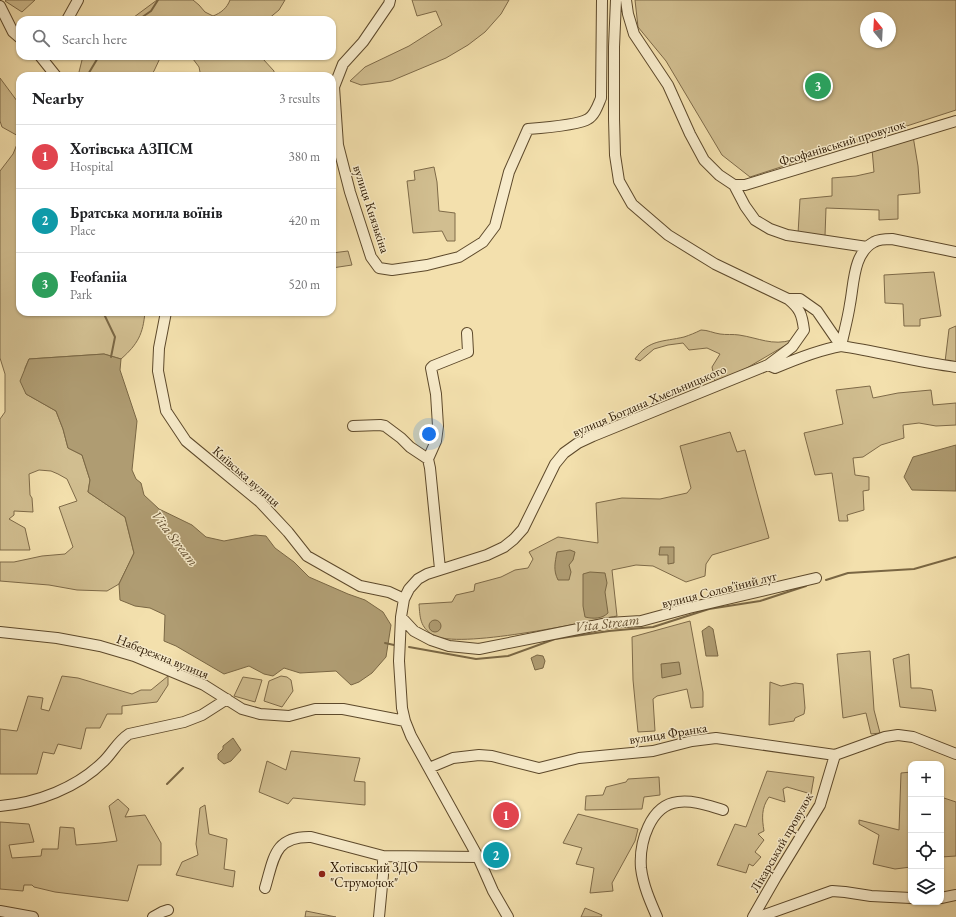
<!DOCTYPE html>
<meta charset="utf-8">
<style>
:root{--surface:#fff;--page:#f2f2f2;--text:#202124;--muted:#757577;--line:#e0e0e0;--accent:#db2777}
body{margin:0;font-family:"EB Garamond",serif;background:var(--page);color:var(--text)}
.controls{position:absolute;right:12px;bottom:12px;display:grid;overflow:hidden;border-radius:8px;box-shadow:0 1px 3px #0004}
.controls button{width:36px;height:36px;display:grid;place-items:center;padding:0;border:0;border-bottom:1px solid var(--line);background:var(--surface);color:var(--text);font:20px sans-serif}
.compass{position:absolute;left:860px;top:12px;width:36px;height:36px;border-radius:50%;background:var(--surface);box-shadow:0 1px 3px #0004;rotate:342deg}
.you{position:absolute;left:429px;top:434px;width:14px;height:14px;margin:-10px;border:3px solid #fff;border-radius:50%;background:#1a73e8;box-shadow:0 0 0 6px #1a73e833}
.badge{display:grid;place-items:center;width:26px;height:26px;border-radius:50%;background:var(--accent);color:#fff;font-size:13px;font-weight:700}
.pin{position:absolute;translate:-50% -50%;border:2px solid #fff;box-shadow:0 1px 4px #0006}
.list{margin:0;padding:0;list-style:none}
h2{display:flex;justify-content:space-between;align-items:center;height:52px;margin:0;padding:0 16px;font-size:17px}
h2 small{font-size:13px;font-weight:400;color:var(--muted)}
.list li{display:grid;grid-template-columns:26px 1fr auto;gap:12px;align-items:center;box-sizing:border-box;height:64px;padding:0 16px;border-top:1px solid var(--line)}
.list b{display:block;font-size:15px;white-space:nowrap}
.list p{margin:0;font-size:13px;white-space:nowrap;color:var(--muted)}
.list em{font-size:13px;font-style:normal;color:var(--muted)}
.icon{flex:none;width:22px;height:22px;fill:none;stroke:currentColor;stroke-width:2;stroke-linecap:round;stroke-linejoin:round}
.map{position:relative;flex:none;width:956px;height:917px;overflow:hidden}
.search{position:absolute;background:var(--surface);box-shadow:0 1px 3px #0004;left:16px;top:16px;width:320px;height:44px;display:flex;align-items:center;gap:10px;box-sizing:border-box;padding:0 14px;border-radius:12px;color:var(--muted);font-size:15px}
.panel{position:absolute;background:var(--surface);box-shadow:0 1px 3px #0004;left:16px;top:72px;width:320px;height:244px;border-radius:12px}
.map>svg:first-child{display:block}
.green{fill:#d1be90;stroke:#7e6a48;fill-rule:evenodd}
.water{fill:#af9c72;stroke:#7a6744}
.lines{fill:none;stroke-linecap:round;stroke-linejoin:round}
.stream{stroke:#7a6744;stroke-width:2}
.minor-casing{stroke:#5d492b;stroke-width:12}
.minor{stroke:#f7ebca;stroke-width:10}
.poi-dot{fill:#8f2418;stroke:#f7ebca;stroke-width:1.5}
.labels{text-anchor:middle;stroke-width:3;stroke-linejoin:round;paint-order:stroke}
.street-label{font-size:13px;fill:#2b1700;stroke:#f7ebca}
.poi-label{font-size:13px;fill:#2b1700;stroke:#f7ebca;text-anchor:start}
.water-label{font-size:14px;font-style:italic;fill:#604c2e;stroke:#f7ebca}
</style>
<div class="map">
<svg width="956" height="917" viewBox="0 0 956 917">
<rect width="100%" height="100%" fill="#f3e0ad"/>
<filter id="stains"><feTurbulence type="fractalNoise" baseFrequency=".005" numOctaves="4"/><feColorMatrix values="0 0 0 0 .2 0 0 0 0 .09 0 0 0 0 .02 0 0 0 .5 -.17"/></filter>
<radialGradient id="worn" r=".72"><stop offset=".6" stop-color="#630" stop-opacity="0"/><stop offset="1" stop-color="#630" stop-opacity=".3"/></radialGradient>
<path class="green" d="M6 0H35L22 12 5 1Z
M157 0H193L199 5 205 12 213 16C221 13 227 8 230 0H285L279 10 267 20H130Z
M412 0H509L501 14 485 32 468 45 446 58 391 81 361 85 350 81 365 67 409 46 442 25 436 11 417 16Z
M635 0H956V110L750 177 722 155 666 61 638 27ZM866 18H890V42H866Z
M83 56H161L154 71 150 76H78Z
M193 56H262L263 59 274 71V76H197L200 72 199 67 193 59Z
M0 78 20 105V312H145C143 334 138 344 121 359L104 354 29 359 25 368 26 394 56 411 63 429 68 448 82 455 90 480 88 492 125 517 134 553 119 584 107 591 77 590 49 585 0 581V562H14L42 556 65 554 73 547 59 507 77 501 67 479 58 474 51 471 39 470 29 474 30 495 32 498 33 512 14 511V515L9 519 25 528 30 550H0V419L5 412V374L0 358V171L13 154 20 137 2 127 0 121Z
M913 136 918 166 920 193 898 195V219L879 220V210L826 208 825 236 798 234 800 199 832 196V178L856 176 874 172 872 149Z
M434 167 437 182 439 211 455 213V241H447L442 231 413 233 407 181 415 180 414 171Z
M348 251 352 265 332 268V253Z
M934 272 941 316 920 319V326H904L903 304 885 303 884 275Z
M956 326V363L945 362 949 329Z
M701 330C708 330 713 333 720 334 726 335 733 334 739 335 759 338 772 346 792 340L786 345 740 372 715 382 712 367 720 354 707 348 689 350 683 343 668 345 654 349 640 361 635 359C649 339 663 342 684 337 690 335 695 333 701 330Z
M870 386 873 398 898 393 931 390 933 405 956 403V425L936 426 919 423 903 425 904 438 881 445 863 457 853 458 855 475 869 477V490L863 491 864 510 847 515 848 521H839L832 473 815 475 804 433 843 424 836 390Z
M730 432 737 452 745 450 769 538 712 555 706 564 705 576 686 582 653 566 636 565 612 570 617 616C584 622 458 650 433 635 420 627 420 618 419 604L452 602 456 595 474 591 475 584 501 577 515 570 528 568 533 559 529 552 558 537 598 543 596 503 622 498 660 499 687 493 691 488 680 446Z
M690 621 703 692V707L691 708 687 689 657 696 653 699 655 731 638 732 633 680 632 637Z
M870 651 874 710 880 733 871 734 866 713 843 718 837 654Z
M909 654 911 688H920L932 690 936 711 900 707 893 659Z
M62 676 78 678 132 694 141 690H151L168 676V685L157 702 122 706V714H107L100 728H86L81 749 58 744 54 754 43 752 37 774H0V729L17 731 28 696 43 698 41 709 49 711Z
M281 676 287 677 291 680 293 691 282 707 264 701 269 681Z
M243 677 262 680 255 702 234 696Z
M770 682 781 686 795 683 803 684 805 708 804 714 795 718 794 721 769 725Z
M291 751 360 758 354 781 365 782V805L293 798 288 804 259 792 267 761 286 770Z
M767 771 814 777 811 794 787 787 783 789 785 802 769 797C761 808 762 819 764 831L758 834 764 840 755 852 761 857 753 866 749 864 746 873 717 865 735 824 746 827Z
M911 772V867L895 869 873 864 879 835 859 824V820L899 830 901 773Z
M659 777 660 795 644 797 642 809 585 810 586 796 603 795 606 787 626 782 628 779Z
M941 797 956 802V856L941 857Z
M118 799 129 809 125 817 145 815 161 843V865H138L128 901 55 892 34 887 32 885H24L23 891 0 889V822L29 824 34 842 9 845 12 858 41 856 42 849H58L60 827 74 828 76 845 101 843 117 841 109 806Z
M205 805 209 834 227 839 224 869 235 871 233 887 176 875 182 862 198 855 196 844 200 808Z
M578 814 638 829 635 841 612 883 613 891 590 893 594 868 576 864 582 848 563 843Z
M585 908 602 915 601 917H581Z
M306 911 336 917H305Z"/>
<path class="water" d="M104 354 121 359 120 370 137 421 132 470 136 479 141 483 144 495 159 509 192 525 206 537 224 541 255 535 266 536 275 548 294 562 309 577 348 594 365 600 383 612 391 625 386 657 372 673 359 682 351 685 336 671 300 673 284 668 273 676 264 674 249 666 224 674 176 646 164 641 165 615 150 608 135 606 120 600 119 584 134 553 125 517 88 492 90 480 82 455 68 448 63 429 56 411 26 394 20 381 29 359Z
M956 445V491L912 490 904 477 913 457Z
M660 547H674V563L668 564V555H659Z
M570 550 575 552 573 560 569 565 571 572 569 580H558C553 570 555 563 557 552Z
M590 572 605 573 607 583 605 592 608 613C602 619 593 619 585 617L583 606V574Z
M429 626a6 6 0 1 1 12 0a6 6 0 1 1-12 0Z
M709 626 713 629 718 656H706L702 631Z
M537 655 543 656 545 661 543 668 535 670 531 658Z
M679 662 681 674 662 678 661 664Z
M233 738 241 750 231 761 224 764 218 759V754L223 749V746Z"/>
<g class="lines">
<path class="stream" d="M138 20 151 11 158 0
M87 76 99 56
M103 312 115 337 111 357
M826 580 848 573 914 569 956 557
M385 643 394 645
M409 647 476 659 508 656 555 639 609 631 653 627 709 609 760 601 806 586
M167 784 183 768"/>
<defs>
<path id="minor" d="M390 0 389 4 363 42 343 64 334 87 338 145 350 192 371 257 379 268 392 270 427 265 459 257 483 242 495 226 509 172 528 129C541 128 579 125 588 119 595 115 598 105 601 98L602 0
M626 0 628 14 634 34 668 85 690 134 704 160 719 175 734 185 745 206 755 220 770 229 787 235 867 247
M0 6 13 32 20 38
M67 20 78 0
M40 56 56 76
M734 185H745L956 121
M788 299H800L817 311 841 346C880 352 917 362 956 367
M166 312 159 348 158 371 166 411 186 441 260 502 288 532 307 556 360 586 389 592 404 599
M768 365 775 368C796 359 818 350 841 346 844 332 848 318 850 304 854 284 853 253 874 242 879 239 886 239 892 239L956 252
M353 426 380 425 385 426 401 438 410 447 428 459
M440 569 430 468 428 459 436 441 438 426 436 394 431 368 433 366 468 352 467 333
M401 617 414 631 431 640 449 646 479 649 608 623 641 621 689 608 816 578
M0 632 57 638 100 646 134 656 204 685 242 709 260 714 289 716 315 709H343L405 721
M429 768 453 758 479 755 492 756 539 768 579 758 653 751 692 741 716 738 835 755 885 737 898 735 913 737 956 754
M0 806C37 803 77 788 104 761 113 752 118 741 129 734L184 722 202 715 227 699
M265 888C274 858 274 836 311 837L383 856 478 857
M941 898 956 895
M0 911 33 917
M153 917 162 912 168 910
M379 917 383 875V856
M508 917 493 891 478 857 411 736 405 721 402 708 399 661 401 617 404 599 409 589 418 579 427 574 487 555 504 547 514 539 523 529 555 464 564 453 578 443 593 436 768 365 792 347 804 330C802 314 800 309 788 299L715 264 668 235 632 204 619 181 615 155 614 119V47L616 0
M657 917C650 901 643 885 641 868 639 843 650 805 678 802 694 800 709 806 723 810
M753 917 776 877 820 805 835 755
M759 917 832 891 845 892 871 896 911 898"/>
</defs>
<use href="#minor" class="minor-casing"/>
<use href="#minor" class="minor"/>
</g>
<circle class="poi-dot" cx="322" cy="874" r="4"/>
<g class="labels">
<g class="street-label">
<text transform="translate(842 142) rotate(-17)" y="5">Феофанівський провулок</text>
<text transform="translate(372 209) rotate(72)" y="5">вулиця Князькіна</text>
<text transform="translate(649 400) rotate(-23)" y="5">вулиця Богдана Хмельницького</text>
<text transform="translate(247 476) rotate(41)" y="5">Київська вулиця</text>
<text transform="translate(719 589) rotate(-14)" y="5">вулиця Солов'їний луг</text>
<text transform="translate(163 656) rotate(22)" y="5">Набережна вулиця</text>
<text transform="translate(668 733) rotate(-9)" y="5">вулиця Франка</text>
<text transform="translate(781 842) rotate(-60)" y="5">Лікарський провулок</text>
</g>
<g class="poi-label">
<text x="330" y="872">Хотівський ЗДО<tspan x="330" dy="15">"Струмочок"</tspan></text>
</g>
<g class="water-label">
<text transform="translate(175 538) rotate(52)" y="5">Vita Stream</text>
<text transform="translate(607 623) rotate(-7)" y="5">Vita Stream</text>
</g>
</g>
<rect width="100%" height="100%" filter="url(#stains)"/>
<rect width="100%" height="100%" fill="url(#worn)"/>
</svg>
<div class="controls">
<button>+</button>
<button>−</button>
<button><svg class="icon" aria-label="locate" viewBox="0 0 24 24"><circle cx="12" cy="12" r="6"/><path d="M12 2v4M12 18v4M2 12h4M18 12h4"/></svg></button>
<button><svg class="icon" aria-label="layers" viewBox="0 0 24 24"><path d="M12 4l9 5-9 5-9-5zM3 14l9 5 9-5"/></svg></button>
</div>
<svg class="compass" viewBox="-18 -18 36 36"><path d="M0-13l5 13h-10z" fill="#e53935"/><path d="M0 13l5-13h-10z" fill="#757577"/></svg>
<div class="you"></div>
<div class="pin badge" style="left:506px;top:815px;background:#e0444e">1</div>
<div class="pin badge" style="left:496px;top:855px;background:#0f9aa8">2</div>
<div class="pin badge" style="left:818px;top:86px;background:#2e9e5b">3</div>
<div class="search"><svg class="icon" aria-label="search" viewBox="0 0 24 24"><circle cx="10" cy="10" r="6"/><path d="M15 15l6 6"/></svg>Search here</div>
<section class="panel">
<h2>Nearby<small>3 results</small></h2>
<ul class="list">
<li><span class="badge" style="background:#e0444e">1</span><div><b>Хотівська АЗПСМ</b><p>Hospital</p></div><em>380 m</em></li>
<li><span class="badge" style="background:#0f9aa8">2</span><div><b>Братська могила воїнів</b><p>Place</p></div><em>420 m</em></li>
<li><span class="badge" style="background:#2e9e5b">3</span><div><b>Feofaniia</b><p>Park</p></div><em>520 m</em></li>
</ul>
</section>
</div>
